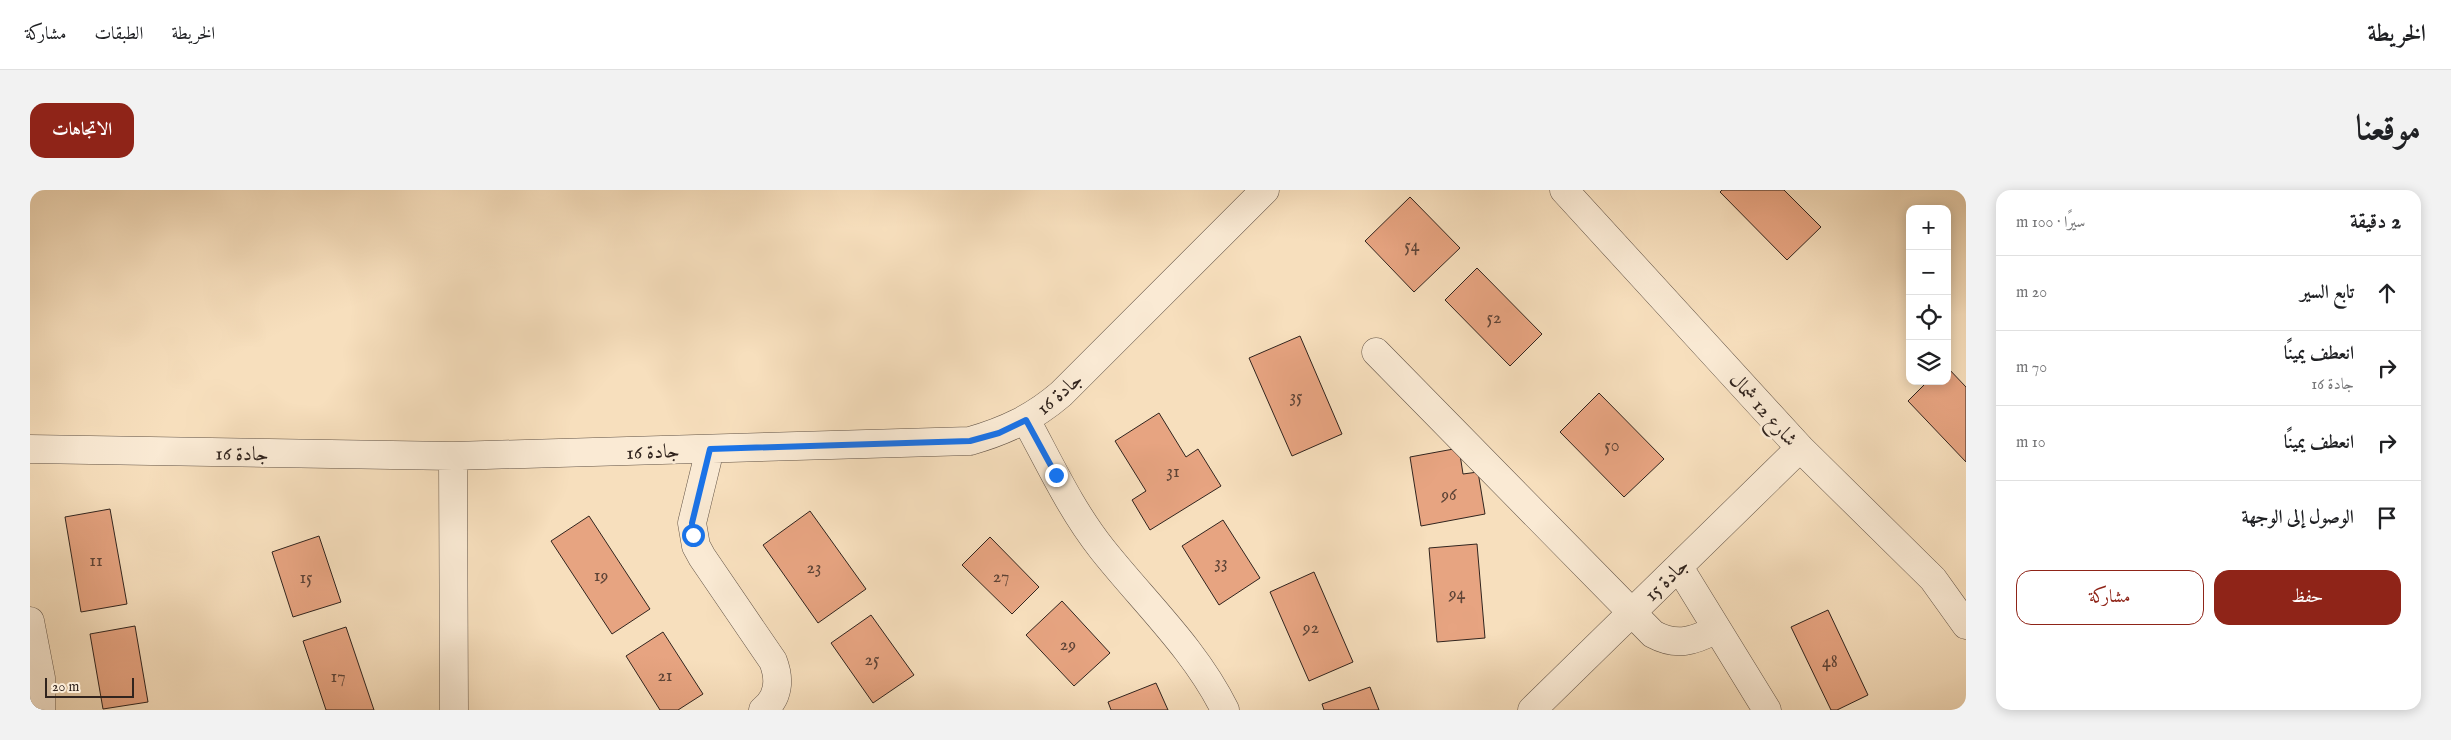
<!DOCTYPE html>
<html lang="ar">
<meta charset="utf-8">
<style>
:root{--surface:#fff;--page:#f2f2f2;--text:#202124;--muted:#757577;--line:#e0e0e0;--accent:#8f2418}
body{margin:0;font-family:"IM FELL English",Amiri,serif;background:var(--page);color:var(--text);direction:rtl}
.controls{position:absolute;right:15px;top:15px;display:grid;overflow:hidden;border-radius:10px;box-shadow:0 2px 12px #0003}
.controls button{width:45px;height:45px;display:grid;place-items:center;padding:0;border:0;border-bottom:1px solid var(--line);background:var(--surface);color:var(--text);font:25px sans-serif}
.scale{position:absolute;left:15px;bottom:12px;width:89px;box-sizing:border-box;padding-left:5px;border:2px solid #31241e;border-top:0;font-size:14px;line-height:18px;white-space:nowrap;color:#31241e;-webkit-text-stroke:4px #faead4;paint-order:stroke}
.stop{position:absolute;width:15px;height:15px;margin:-11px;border:4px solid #1a73e8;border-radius:50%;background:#fff}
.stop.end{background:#1a73e8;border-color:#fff;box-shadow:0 1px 5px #0008}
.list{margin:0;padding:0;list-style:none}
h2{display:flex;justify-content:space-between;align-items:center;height:65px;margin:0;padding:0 20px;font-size:21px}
h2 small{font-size:16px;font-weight:400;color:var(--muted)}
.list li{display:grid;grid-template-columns:32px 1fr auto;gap:15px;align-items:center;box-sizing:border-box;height:75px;padding:0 20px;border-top:1px solid var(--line)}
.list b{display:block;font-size:19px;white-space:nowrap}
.list p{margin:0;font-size:16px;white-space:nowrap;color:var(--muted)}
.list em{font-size:16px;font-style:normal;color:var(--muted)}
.actions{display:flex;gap:10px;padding:15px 20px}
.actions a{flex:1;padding:11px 0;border:1px solid var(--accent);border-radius:15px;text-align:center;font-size:18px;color:var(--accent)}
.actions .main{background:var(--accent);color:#fff}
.icon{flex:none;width:28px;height:28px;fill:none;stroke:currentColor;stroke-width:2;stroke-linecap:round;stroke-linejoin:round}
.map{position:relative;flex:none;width:1936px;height:520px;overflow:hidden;direction:ltr;border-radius:15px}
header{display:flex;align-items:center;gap:30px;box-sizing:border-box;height:70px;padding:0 25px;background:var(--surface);border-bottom:1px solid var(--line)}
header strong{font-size:24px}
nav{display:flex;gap:28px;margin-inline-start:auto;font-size:18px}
.intro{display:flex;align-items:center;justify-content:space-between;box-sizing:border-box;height:120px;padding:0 30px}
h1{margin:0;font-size:35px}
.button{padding:12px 22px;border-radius:15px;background:var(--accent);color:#fff;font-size:18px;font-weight:700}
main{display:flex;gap:30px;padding:0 30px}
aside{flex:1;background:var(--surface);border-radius:15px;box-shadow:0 2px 12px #0003}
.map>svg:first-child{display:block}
.building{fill:#e7a481;stroke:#31241e}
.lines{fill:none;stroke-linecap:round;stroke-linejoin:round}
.minor-casing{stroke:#625346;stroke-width:29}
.minor{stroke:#faead4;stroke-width:28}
.route{stroke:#1a73e8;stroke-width:6}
.labels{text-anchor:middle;stroke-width:5;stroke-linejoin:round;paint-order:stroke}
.number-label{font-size:18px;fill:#5e4437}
.street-label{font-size:20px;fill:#31241e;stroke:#faead4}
</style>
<header>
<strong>الخريطة</strong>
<nav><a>الخريطة</a><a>الطبقات</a><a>مشاركة</a></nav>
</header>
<div class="intro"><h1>موقعنا</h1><a class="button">الاتجاهات</a></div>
<main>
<aside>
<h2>2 دقيقة<small>سيرًا · 100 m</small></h2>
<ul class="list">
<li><svg class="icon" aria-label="ahead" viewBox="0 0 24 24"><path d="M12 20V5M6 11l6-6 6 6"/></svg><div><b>تابع السير</b></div><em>20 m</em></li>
<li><svg class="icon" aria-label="right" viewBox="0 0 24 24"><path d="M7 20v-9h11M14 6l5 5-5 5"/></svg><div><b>انعطف يمينًا</b><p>جادة 16</p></div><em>70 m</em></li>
<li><svg class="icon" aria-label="right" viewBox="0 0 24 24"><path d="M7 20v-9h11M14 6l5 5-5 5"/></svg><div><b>انعطف يمينًا</b></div><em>10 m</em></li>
<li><svg class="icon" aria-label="arrive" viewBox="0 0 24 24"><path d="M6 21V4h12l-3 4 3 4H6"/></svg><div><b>الوصول إلى الوجهة</b></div></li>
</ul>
<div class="actions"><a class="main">حفظ</a><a>مشاركة</a></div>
</aside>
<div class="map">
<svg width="1936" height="520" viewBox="0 0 1936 520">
<rect width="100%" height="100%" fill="#f7dfbd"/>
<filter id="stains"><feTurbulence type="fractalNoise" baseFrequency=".004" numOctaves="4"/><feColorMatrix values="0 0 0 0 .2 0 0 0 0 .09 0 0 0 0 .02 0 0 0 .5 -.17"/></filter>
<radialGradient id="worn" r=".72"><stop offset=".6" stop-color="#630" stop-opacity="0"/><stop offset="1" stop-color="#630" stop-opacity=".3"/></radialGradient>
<path class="building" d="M1692 0H1754L1791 37 1757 70 1690 2Z
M1380 7 1430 58 1384 102 1335 51Z
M1447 78 1512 144 1480 176 1415 110Z
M1270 146 1312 244 1262 266 1219 168Z
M1917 177 1936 197V272L1878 211 1898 191H1917Z
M1569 203 1634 269 1594 307 1530 242Z
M1129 223 1156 267 1168 259 1191 296 1120 340 1102 310 1116 301 1085 251Z
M1429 258 1433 284 1448 282 1455 324 1391 336 1380 267Z
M80 319 97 414 51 422 35 327Z
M780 321 836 399 788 433 733 355Z
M559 326 620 419 582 444 521 351Z
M1193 330 1230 388 1189 415 1152 356Z
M289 346 311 412 263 427 242 362Z
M960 347 1009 397 982 424 932 375Z
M1447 354 1455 448 1407 452 1399 358Z
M1284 382 1323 472 1279 491 1240 402Z
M1032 411 1080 463 1044 496 996 445Z
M1798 420 1838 505 1807 520H1801L1761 437Z
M841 425 884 485 843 513 801 453Z
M105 436 118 512 73 519 60 444Z
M316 437 344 520H296L273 451Z
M633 442 673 504 648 520H630L596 466Z
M1126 493 1138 520H1081L1078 512Z
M1340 497 1349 520H1294L1292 514Z"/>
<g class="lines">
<defs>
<path id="minor" d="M1534 0 1770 258 1903 389 1936 435
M1346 162 1623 444C1647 457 1664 451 1687 439
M996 230C1020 274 1041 320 1072 359 1114 412 1165 459 1195 520
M0 259 423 266 940 251C975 241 1003 228 1031 204L1235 0
M680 259 662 333 666 356 672 367 743 471C750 489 749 508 733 520
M423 266 424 520
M1649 377 1737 520
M0 431 11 488V520
M1502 520 1770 258"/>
</defs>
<use href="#minor" class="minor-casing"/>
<use href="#minor" class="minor"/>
</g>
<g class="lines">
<path class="route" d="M663 345 662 333 680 259 940 251 969 243 996 230 1026 285"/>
</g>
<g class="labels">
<g class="number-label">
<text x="1382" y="61">54</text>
<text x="1464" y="133">52</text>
<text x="1266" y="212">35</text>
<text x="1582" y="261">50</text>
<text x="1143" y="287">31</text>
<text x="1419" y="310">96</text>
<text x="66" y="376">11</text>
<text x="1191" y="378">33</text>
<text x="784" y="383">23</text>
<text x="571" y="391">19</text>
<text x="971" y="392">27</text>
<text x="276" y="393">15</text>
<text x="1427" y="409">94</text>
<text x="1281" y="443">92</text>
<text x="1038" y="460">29</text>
<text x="842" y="475">25</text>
<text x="1800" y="477">48</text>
<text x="635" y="491">21</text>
<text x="308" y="492">17</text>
</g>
<g class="street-label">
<text transform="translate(1029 203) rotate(-41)" y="7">جادة 16</text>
<text transform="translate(1734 219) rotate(48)" y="7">شارع 12 شمال</text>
<text transform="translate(623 261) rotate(-2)" y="7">جادة 16</text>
<text transform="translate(212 263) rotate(1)" y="7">جادة 16</text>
<text transform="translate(1636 389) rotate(-44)" y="7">جادة 15</text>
</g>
</g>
<rect width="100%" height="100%" filter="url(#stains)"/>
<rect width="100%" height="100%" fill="url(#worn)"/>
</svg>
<div class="controls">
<button>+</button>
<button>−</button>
<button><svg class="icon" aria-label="locate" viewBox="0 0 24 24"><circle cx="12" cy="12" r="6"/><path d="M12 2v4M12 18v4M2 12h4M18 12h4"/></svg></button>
<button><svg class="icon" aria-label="layers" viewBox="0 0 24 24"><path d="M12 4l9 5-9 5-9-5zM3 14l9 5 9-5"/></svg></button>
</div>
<div class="scale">20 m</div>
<div class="stop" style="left:663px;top:345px"></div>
<div class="stop end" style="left:1026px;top:285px"></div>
</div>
</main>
